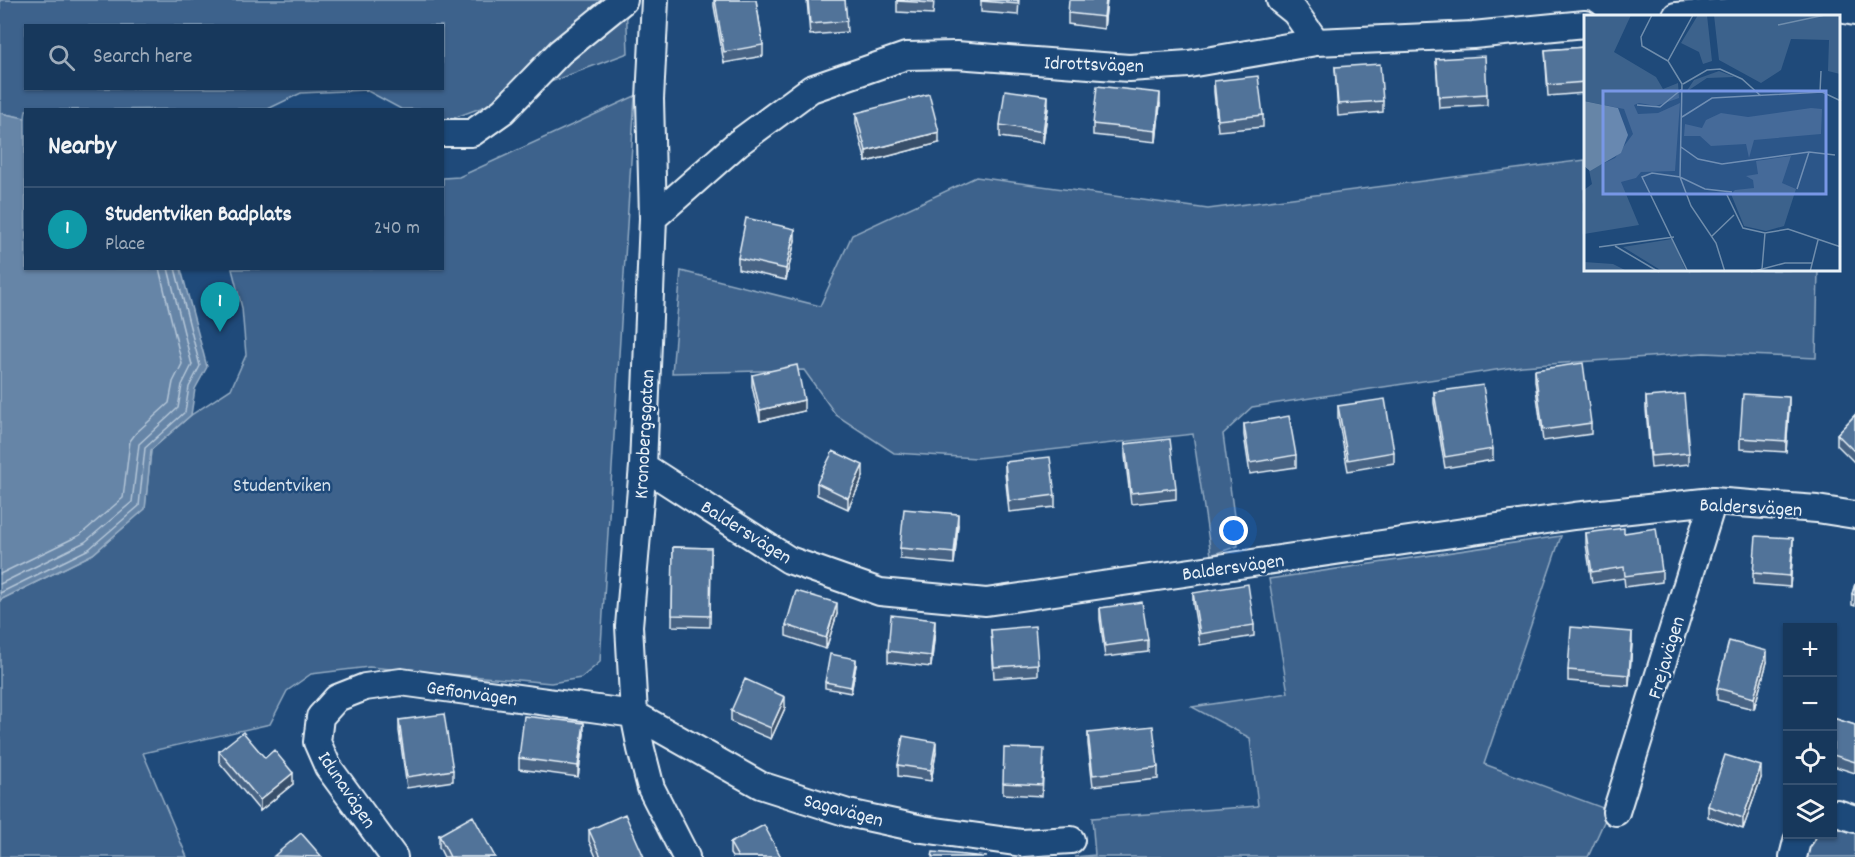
<!DOCTYPE html>
<meta charset="utf-8">
<style>
:root{--surface:#17385c;--page:#203f62;--text:#f1f3f6;--muted:#9eacbb;--line:#365272;--accent:#ffd166}
body{margin:0;font-family:Dekko,sans-serif;background:var(--page);color:var(--text)}
.controls{position:absolute;right:18px;bottom:18px;display:grid;overflow:hidden;border-radius:0px;box-shadow:0 2px 4px #0004}
.controls button{width:54px;height:54px;display:grid;place-items:center;padding:0;border:0;border-bottom:2px solid var(--line);background:var(--surface);color:var(--text);font:30px sans-serif}
.you{position:absolute;left:1234px;top:531px;width:21px;height:21px;margin:-15px;border:4px solid #fff;border-radius:50%;background:#1a73e8;box-shadow:0 0 0 9px #1a73e833}
.badge{display:grid;place-items:center;width:39px;height:39px;border-radius:50%;background:var(--accent);color:#fff;font-size:20px;font-weight:700}
.pin{position:absolute;translate:-50% -50px;filter:drop-shadow(0 2px 3px #0008)}
.pin::after{content:'';position:absolute;top:32px;width:21px;height:18px;background:inherit;clip-path:polygon(0 0,100% 0,50% 100%)}
.list{margin:0;padding:0;list-style:none}
h2{display:flex;justify-content:space-between;align-items:center;height:78px;margin:0;padding:0 24px;font-size:26px}
h2 small{font-size:20px;font-weight:400;color:var(--muted)}
.list li{display:grid;grid-template-columns:39px 1fr auto;gap:18px;align-items:center;box-sizing:border-box;height:84px;padding:0 24px;border-top:2px solid var(--line)}
.list b{display:block;font-size:22px;white-space:nowrap}
.list p{margin:0;font-size:20px;white-space:nowrap;color:var(--muted)}
.list em{font-size:20px;font-style:normal;color:var(--muted)}
.icon{flex:none;width:33px;height:33px;fill:none;stroke:currentColor;stroke-width:2;stroke-linecap:round;stroke-linejoin:round}
.map{position:relative;flex:none;width:1855px;height:857px;overflow:hidden}
.search{position:absolute;background:var(--surface);box-shadow:0 2px 4px #0004;left:24px;top:24px;width:420px;height:66px;display:flex;align-items:center;gap:15px;box-sizing:border-box;padding:0 21px;border-radius:0px;color:var(--muted);font-size:22px}
.panel{position:absolute;background:var(--surface);box-shadow:0 2px 4px #0004;left:24px;top:108px;width:420px;height:162px;border-radius:0px}
.map>svg:first-child{display:block}
.green{fill:#3c628c;stroke:#92aac2;stroke-width:1.5;fill-rule:evenodd}
.water{fill:#6685a7;stroke:#9ab0c7;stroke-width:1.5}
.lines{fill:none;stroke-linecap:round;stroke-linejoin:round}
.shore{stroke:#b4c6d8;stroke-width:1.5}
.street-casing{stroke:#e8f1f8;stroke-width:30}
.street{stroke:#1f4a7a;stroke-width:26}
.wall{fill:#466384;stroke:#e8f1f8;stroke-width:1.5}
.shaded-wall{fill:#39506b;stroke:#e8f1f8;stroke-width:1.5}
.building{fill:#517399;stroke:#e8f1f8;stroke-width:1.5}
.labels{text-anchor:middle;stroke-width:5;stroke-linejoin:round;paint-order:stroke}
.street-label{font-size:20px;fill:#e8f1f8;stroke:#1f4a7a}
.park-label{font-size:20px;fill:#d7e3ed;stroke:#1f4a7a}
.inset-road{fill:none;stroke:#6f8dac;stroke-width:1.5}
.view{fill:#7897e6;fill-opacity:0.15;stroke:#7897e6;stroke-width:3}
.inset-edge{fill:none;stroke:#e8f1f8;stroke-width:3}
</style>
<div class="map">
<svg width="1855" height="857" viewBox="0 0 1855 857">
<rect width="100%" height="100%" fill="#1f4a7a"/>
<filter id="ink" filterUnits="userSpaceOnUse"><feTurbulence type="fractalNoise" baseFrequency=".0167" numOctaves="2"/><feDisplacementMap in="SourceGraphic" scale="12" xChannelSelector="R" yChannelSelector="G"/><feConvolveMatrix kernelMatrix="1 2 1 2 8 2 1 2 1" color-interpolation-filters="sRGB"/></filter>
<g filter="url(#ink)">
<path class="green" d="M0 0H626L628 53 443 122 442 110 401 109 366 90 301 93 268 109 26 110 25 118 0 113ZM26 26H442V88H26Z
M635 96 600 662 581 678 551 683 369 667 311 674 287 691 270 724 143 753 187 857H0V600L93 554 145 509 151 450 191 415 231 389 246 355 242 308 232 269 442 268 443 178 459 177Z
M1585 160V270H1818L1816 358 1704 353 1522 366 1252 407 1223 434 1238 546 1211 555 1193 434 977 458 894 453 836 415 804 370 672 373 681 271 820 306 852 235 976 177 1208 209Z
M1561 536 1484 764 1603 808 1607 815 1588 857H1074L1095 855 1092 818 1258 806 1250 738 1192 707 1288 693 1269 579Z
M1833 826 1850 827 1855 830V857H1806L1814 835 1832 834Z"/>
<path class="water" d="M0 113 25 118 26 268 181 269 207 367 195 389 191 415 151 450 145 509 93 554 0 600Z"/>
<g class="lines">
<path class="shore" d="M0 574 80 535 123 498 130 441 136 433 169 403 173 382 182 364 159 268
M0 584 85 542 132 502 139 444 178 408 182 385 192 365 168 268
M0 593 89 549 139 506 145 448 185 412 189 387 200 366 175 268"/>
<defs>
<path id="street" d="M655 0 650 99 653 218 643 466 629 626 634 714 641 749 651 788 686 857
M1280 0 1295 12 1316 42
M1676 16 1819 5 1855 12
M442 133H472L503 111 560 52 624 0
M653 218 738 143 811 89 906 56 956 55 1129 68 1189 64 1316 42 1473 35 1585 24
M643 466 789 560 880 592 986 602 1574 516 1713 501 1817 509 1855 515
M1616 812 1713 501
M1832 814 1837 813 1855 819
M394 857 328 767 317 742 320 717 337 698 365 687 401 682 634 714 760 785 848 813 922 829 1022 843 1071 840
M1793 857 1797 841 1802 834"/>
</defs>
<use href="#street" class="street-casing"/>
<use href="#street" class="street"/>
</g>
<path class="wall" d="M714 0H756L763 45V56L724 63 714 6Z
M807 0H845L847 32 810 35Z
M897 0H934L933 14 897 12Z
M981 0H1019L1018 15 981 12Z
M1107 0 1104 29 1068 24V13Z
M1585 47V93L1548 96 1545 50Z
M1436 59 1487 94V105L1439 108Z
M1335 67 1383 101V112L1338 116Z
M1214 81 1263 115V127L1218 131 1214 92Z
M1160 104 1156 142 1093 135V124Z
M1048 108 1043 143 1000 137V125Z
M856 113 939 143 866 162 856 124Z
M795 240 786 280 738 269V258Z
M1535 370 1591 423V434L1543 441 1535 381Z
M752 375 804 411 760 421 752 386Z
M1434 392 1493 449V460L1445 468 1434 403Z
M1646 397 1689 453V464L1651 468 1646 409Z
M1338 406 1394 452V463L1348 471 1338 418Z
M1789 408 1786 452 1740 449V438Z
M1855 415V463L1837 445V434Z
M1244 424 1296 455V467L1250 474 1244 435Z
M1125 444 1176 488V499L1131 504 1125 456Z
M1005 462 1055 495V507L1009 512 1005 473Z
M863 477 848 509 817 495V483Z
M958 525 954 564 900 559V548Z
M1586 533H1624L1662 571V582L1625 587 1624 578 1592 583 1586 544Z
M673 547 711 548 710 627 672 626Z
M1793 549 1790 587 1753 584V573Z
M1855 584V606L1852 605V594Z
M1193 593 1254 625V636L1200 645 1193 604Z
M1100 608 1148 640V652L1105 657 1100 619Z
M837 614 826 649 786 636V625Z
M991 630 1038 664V675L994 678Z
M935 631 931 667 888 662V651Z
M1632 643 1629 686 1568 681V670Z
M1767 662 1754 709 1717 700V688Z
M856 665 851 693 825 688V682Z
M785 708 771 739 731 722V711Z
M1833 718 1855 725V773L1833 766Z
M399 720 453 770V781L407 788 399 731Z
M1088 733 1158 767V779L1093 786 1088 744Z
M584 734 578 777 519 769V758Z
M219 751 265 758 293 784 260 811 219 762Z
M936 753 931 781 898 776V765Z
M1044 760 1042 796 1003 794V783Z
M1761 778 1743 829 1708 817V806Z
M589 830 644 857H596L589 841Z
M439 835 495 857H444L439 847Z
M730 843 781 857H732L730 854Z"/>
<path class="shaded-wall" d="M1106 0H1107L1104 29V17Z
M1160 93V104L1156 142V131Z
M1048 96V108L1043 143V132Z
M939 132V143L866 162V151Z
M795 229V240L786 280V269Z
M1789 397V408L1786 452V441Z
M804 400V411L760 421V410Z
M863 465V477L848 509V498Z
M958 514V525L954 564V553Z
M1793 538V549L1790 587V576Z
M837 603V614L826 649V638Z
M935 620V631L931 667V656Z
M1632 632V643L1629 686V675Z
M1767 651V662L1754 709V698Z
M856 659V665L851 693V687Z
M785 697V708L771 739V728Z
M584 723V734L578 777V766Z
M936 742V753L931 781V770Z
M1761 766V778L1743 829V818Z
M293 773V784L260 811V800Z"/>
<path class="building" d="M715 0H756L763 45 724 52Z
M808 0H845L847 21 810 24Z
M897 0H933V3L897 1Z
M981 0H1018V4L981 1Z
M1069 0H1106L1104 17 1068 13Z
M1585 47V82L1548 85 1545 50Z
M1485 56 1487 94 1439 97 1436 59Z
M1380 64 1383 101 1338 104 1335 67Z
M1258 76 1263 115 1218 120 1214 81Z
M1097 86 1160 93 1156 131 1093 124Z
M1005 90 1048 96 1043 132 1000 125Z
M929 94 939 132 866 151 856 113Z
M746 218 795 229 786 269 738 258Z
M1583 363 1591 423 1543 430 1535 370Z
M797 365 804 400 760 410 752 375Z
M1483 385 1493 449 1445 457 1434 392Z
M1684 394 1689 453 1651 456 1646 397Z
M1743 394 1789 397 1786 441 1740 438Z
M1385 399 1394 452 1348 460 1338 406Z
M1855 415V452L1837 434Z
M1289 416 1296 455 1250 463 1244 424Z
M1170 439 1176 488 1131 493 1125 444Z
M833 451 863 465 848 498 817 483Z
M1050 457 1055 495 1009 501 1005 462Z
M904 509 958 514 954 553 900 548Z
M1624 528V533L1656 528 1662 571 1625 576 1624 567 1592 572 1586 533Z
M1756 536 1793 538 1790 576 1753 573Z
M673 547 711 548 710 616 672 615Z
M1248 584 1254 625 1200 634 1193 593Z
M1855 584V595L1852 594Z
M796 591 837 603 826 638 786 625Z
M1142 602 1148 640 1105 646 1100 608Z
M891 615 935 620 931 656 888 651Z
M1035 626 1038 664 994 667 991 630Z
M1571 627 1632 632 1629 675 1568 670Z
M1729 641 1767 651 1754 698 1717 688Z
M830 654 856 659 851 687 825 682Z
M745 679 785 697 771 728 731 711Z
M444 714 453 770 407 777 399 720Z
M524 716 584 723 578 766 519 758Z
M1833 718 1855 725V762L1833 755Z
M1153 726 1158 767 1093 775 1088 733Z
M243 732 265 758 274 750 293 773 260 800 219 751Z
M903 736 936 742 931 770 898 765Z
M1004 748 1044 749 1042 785 1003 783Z
M1725 755 1761 766 1743 818 1708 806Z
M625 814 644 857H601L589 830Z
M473 816 495 857H450L439 835Z
M764 825 781 857H738L730 843Z
M301 833 322 857 274 856Z
M933 852 987 857H932Z"/>
</g>
<g class="labels">
<g class="street-label">
<text transform="translate(1094 63) rotate(2)" y="7">Idrottsvägen</text>
<text transform="translate(643 434) rotate(-87)" y="7">Kronobergsgatan</text>
<text transform="translate(1751 506) rotate(3)" y="7">Baldersvägen</text>
<text transform="translate(747 531) rotate(32)" y="7">Baldersvägen</text>
<text transform="translate(1233 566) rotate(-8)" y="7">Baldersvägen</text>
<text transform="translate(1665 657) rotate(-73)" y="7">Frejavägen</text>
<text transform="translate(472 692) rotate(8)" y="7">Gefionvägen</text>
<text transform="translate(348 789) rotate(56)" y="7">Idunavägen</text>
<text transform="translate(844 809) rotate(15)" y="7">Sagavägen</text>
</g>
<g class="park-label">
<text x="282" y="491">Studentviken</text>
</g>
</g>
<g transform="translate(1584 15)">
<rect width="256" height="256" fill="#1f4a7a"/>
<path d="M0 0H47L30 37 72 62 79 74 94 68 95 83 72 91 55 88 50 90 54 99 74 98 96 88 91 156 57 157 52 163 37 167 55 210 0 219V175L8 169 5 155 31 143 49 119 40 94 0 86ZM114 0H123L128 46 119 49 115 37 97 28ZM130 0H256V59L244 56 245 25 207 24 197 55 177 68 135 45ZM135 56 151 62 123 63 102 77 110 65ZM227 93 238 94 237 119 170 125 165 143 162 129 127 131 116 121H100L101 109 118 113 122 105 137 98 164 102ZM207 141 198 168 212 174 200 211 182 216 160 211 147 179 151 175 170 173 169 165 162 161 174 159 172 146ZM88 224 102 256H78L39 232ZM0 247 29 249 43 256H0Z" fill="#3c628c"/>
<path d="M0 86 34 93 44 120 37 138 6 156 0 151Z" fill="#6685a7"/>
<path class="inset-road" d="M68 0 57 22 58 31 84 46M109 0 84 46 98 69 96 162 107 191 132 228 141 257M194 10 241 0M99 69 123 55 136 54 158 64 177 81M236 77 237 56M53 90 76 92 98 74M98 102 128 83 238 77 257 86M97 132 114 144 138 149 225 137 251 140M213 174 225 137M142 178 159 213 181 218 204 214 257 232M128 221 150 200M31 231 75 257M15 232 90 222M178 254 181 218M104 257 58 162 68 158 96 162 121 174 148 177M167 257 201 248H228M226 257 234 225"/>
<path class="view" d="M19 76H242V179H19Z"/>
<rect width="256" height="256" class="inset-edge"/>
</g>
</svg>
<div class="controls">
<button>+</button>
<button>−</button>
<button><svg class="icon" aria-label="locate" viewBox="0 0 24 24"><circle cx="12" cy="12" r="6"/><path d="M12 2v4M12 18v4M2 12h4M18 12h4"/></svg></button>
<button><svg class="icon" aria-label="layers" viewBox="0 0 24 24"><path d="M12 4l9 5-9 5-9-5zM3 14l9 5 9-5"/></svg></button>
</div>
<div class="you"></div>
<div class="pin badge" style="left:220px;top:332px;background:#0f9aa8">1</div>
<div class="search"><svg class="icon" aria-label="search" viewBox="0 0 24 24"><circle cx="10" cy="10" r="6"/><path d="M15 15l6 6"/></svg>Search here</div>
<section class="panel">
<h2>Nearby<small></small></h2>
<ul class="list">
<li><span class="badge" style="background:#0f9aa8">1</span><div><b>Studentviken Badplats</b><p>Place</p></div><em>240 m</em></li>
</ul>
</section>
</div>
